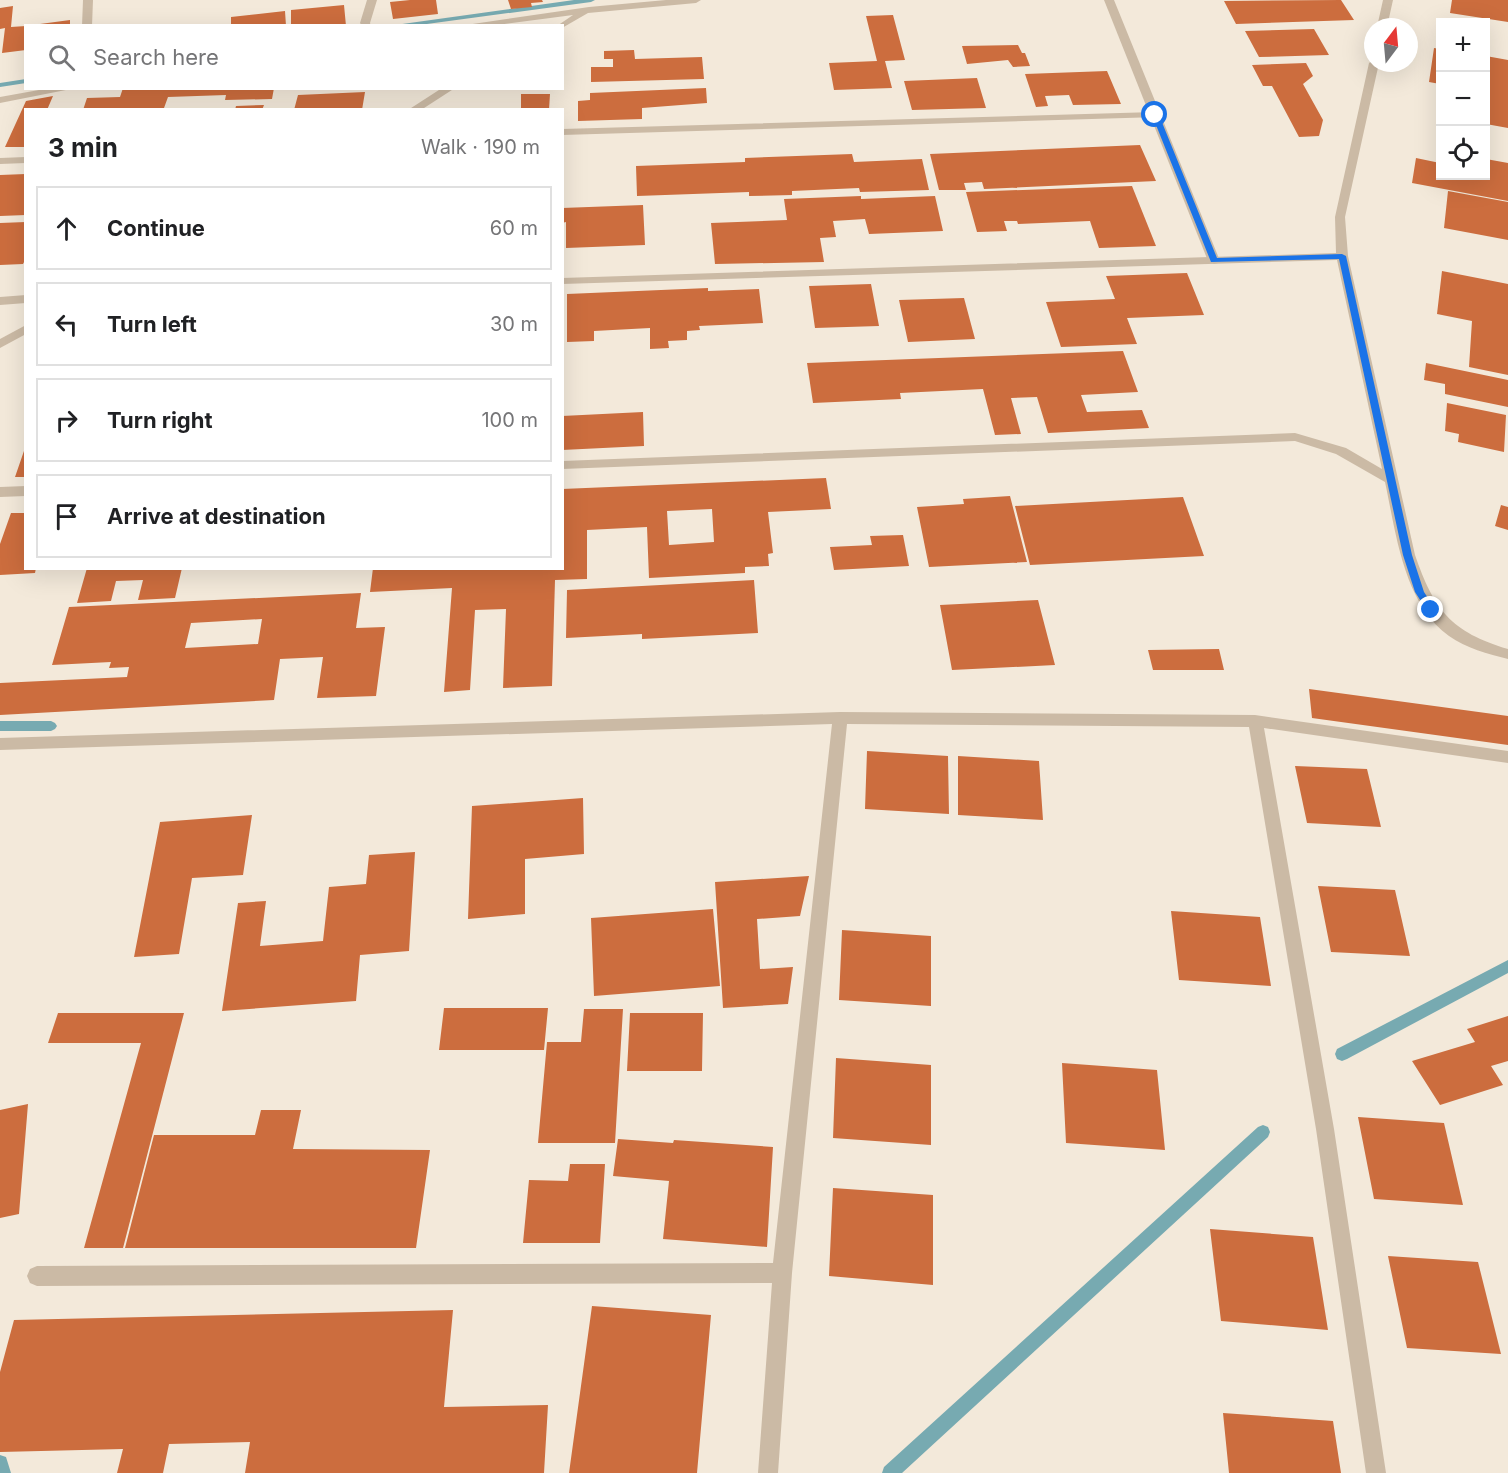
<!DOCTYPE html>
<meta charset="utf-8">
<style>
:root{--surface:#fff;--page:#f2f2f2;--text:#202124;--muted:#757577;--line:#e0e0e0}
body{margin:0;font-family:Inter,sans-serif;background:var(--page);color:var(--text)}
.controls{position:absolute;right:18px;top:18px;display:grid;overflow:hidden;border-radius:0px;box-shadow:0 6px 24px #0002}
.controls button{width:54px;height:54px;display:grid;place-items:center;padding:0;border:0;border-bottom:2px solid var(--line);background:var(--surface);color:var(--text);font:30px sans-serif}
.compass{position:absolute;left:1364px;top:18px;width:54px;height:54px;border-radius:50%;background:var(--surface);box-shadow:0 6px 24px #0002;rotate:16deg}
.stop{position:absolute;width:18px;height:18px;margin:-14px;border:4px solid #1a73e8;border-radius:50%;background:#fff}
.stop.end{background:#1a73e8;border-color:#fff;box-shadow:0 2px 6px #0008}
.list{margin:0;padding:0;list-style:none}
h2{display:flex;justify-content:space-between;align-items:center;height:78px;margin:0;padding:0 24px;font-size:26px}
h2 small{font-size:20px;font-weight:400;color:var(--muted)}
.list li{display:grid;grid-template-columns:39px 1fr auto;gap:18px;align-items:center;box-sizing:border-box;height:84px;margin:0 12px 12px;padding:0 12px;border:2px solid var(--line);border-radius:0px}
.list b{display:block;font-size:22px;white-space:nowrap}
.list em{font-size:20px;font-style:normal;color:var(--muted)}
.icon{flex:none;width:33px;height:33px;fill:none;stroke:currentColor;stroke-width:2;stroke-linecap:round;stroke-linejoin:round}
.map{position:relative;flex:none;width:1508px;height:1473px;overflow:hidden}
.search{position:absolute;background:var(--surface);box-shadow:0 6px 24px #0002;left:24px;top:24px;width:540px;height:66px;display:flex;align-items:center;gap:15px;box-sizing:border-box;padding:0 21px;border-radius:0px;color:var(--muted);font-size:22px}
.panel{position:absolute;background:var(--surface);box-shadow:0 6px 24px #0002;left:24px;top:108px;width:540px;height:462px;border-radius:0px}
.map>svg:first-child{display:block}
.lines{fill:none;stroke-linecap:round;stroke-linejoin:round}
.stream{fill:#77aab1;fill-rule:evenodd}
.building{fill:#cc6d3e;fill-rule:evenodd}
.service{fill:#cbbaa5;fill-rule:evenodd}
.minor{fill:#cbbaa5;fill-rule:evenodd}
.route{fill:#1a73e8}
</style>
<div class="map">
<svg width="1508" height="1473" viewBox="0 0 1508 1473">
<rect width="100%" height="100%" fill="#f3e9da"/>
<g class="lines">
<path class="stream" d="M574 0H595L591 2 412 26H388Z
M26 79V83L0 87V83Z
M0 721H51L55 723 57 726 55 729 51 731H0Z
M1508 960V973L1347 1059 1342 1061 1337 1059 1335 1054 1337 1049Z
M1263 1125 1268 1127 1270 1132 1268 1137 902 1473H882L884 1467 1258 1127Z
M0 1455 6 1457 11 1473H0Z"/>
</g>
<path class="building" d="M410 0H436L438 14 393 19 390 2Z
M508 0H542L543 2 531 3 532 7 511 9Z
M1341 0 1354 20 1236 24 1224 1Z
M1452 0H1508V22L1450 13Z
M344 5 346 26H291V10Z
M13 6 11 27 26 26V50L2 53 5 28 0 29V8Z
M285 11 286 26H231V17Z
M893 15 905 60 885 61 892 88 834 90 829 63 877 61 866 16Z
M70 20V26H40V24Z
M1314 29 1329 55 1259 57 1245 31Z
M1018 45 1022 53H1025L1030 66 1013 67 1008 60 967 64 962 46Z
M1434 48 1440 49V84L1429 82Z
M634 50 635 59 702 57 704 79 591 82V67H613V59H604V51Z
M1486 56 1508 60V128L1486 124Z
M1306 63 1313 76 1303 84 1323 120 1319 136 1299 137 1272 86H1263L1252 65Z
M1107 71 1121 104 1073 105 1069 95 1045 96 1048 106 1036 107 1025 74Z
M977 78 986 108 912 110 904 81Z
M123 88H274L272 99 225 100 226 95 168 97 164 108 161 110H83L87 98 120 97Z
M706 88 707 103 642 108V119L578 121V101L590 100V93Z
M365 92 362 110H294L298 95Z
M521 94H550L549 110H521Z
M53 96 47 110H26V147H5L26 101Z
M264 105 262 110H235L236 106Z
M1140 145 1156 181 984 189 982 182 964 183 966 190H939L930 154Z
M852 154 854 162 922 159 929 190 860 192 859 188 792 191V195L749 196V192L637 196 636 166 745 162V158Z
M1416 158 1440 163V176H1486V159L1508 163V201L1412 183Z
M26 174V215L0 216V175Z
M1132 186 1156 246 1099 248 1090 221 1018 224 1017 221H1004L1007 231 977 232 966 192Z
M1448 191 1508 202V240L1444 228Z
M861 196V199L935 196 943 231 869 234 865 219 833 221 836 237 820 238 824 262 715 264 711 223 787 220 784 199Z
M643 205 645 245 566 248V222L562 223V208Z
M26 222V258L23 264 0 265V223Z
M1442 271 1508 284V375L1469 367 1472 321 1437 314Z
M1187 273 1204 315 1127 318 1137 344 1061 347 1046 302 1115 299 1106 276Z
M871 284 879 326 815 328 809 286Z
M708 288V291L759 289 763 323 699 326 700 330 687 331V340L668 341 669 348 650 349V328L594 331V341L567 342V294Z
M964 298 975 339 908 342 899 300Z
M1123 351 1138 392 1081 395 1087 412 1142 410 1149 428 1048 433 1037 397 1011 398 1021 434 995 435 983 389 900 393 901 399 813 403 807 363Z
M1426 363 1508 380V407L1445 394V384L1424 380Z
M1447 403 1506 415 1504 452 1458 442 1459 434 1445 431Z
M643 412 644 446 562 450V416Z
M25 448 26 477H15Z
M826 478 831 509 768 512 773 553 768 554 769 566 745 567V573L649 578 647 527 587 530V579L555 580 552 686 503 688 506 609 475 610 470 690 444 692 452 588 370 592 373 568H562V489ZM712 509 714 542 669 545 667 511Z
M1010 496 1027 562 929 567 917 507 964 504 963 499Z
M1183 497 1204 556 1030 565 1015 506Z
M1501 505 1508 507V530L1495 526Z
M11 513H26V568H36L35 573 0 575V544Z
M903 535 909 566 834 570 830 547 872 545 870 536Z
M87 568H182L175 598 138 600 143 580 116 581 111 601 77 603Z
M754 580 758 633 642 639V634L566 638 567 590Z
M361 593 356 628 385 627 376 696 317 698 323 657 280 659 274 700 0 715V683L127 677 129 667 109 668 111 662 52 665 69 607ZM262 619 258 644 185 648 191 623Z
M1038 600 1055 665 952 670 940 605Z
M1219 649 1224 670H1153L1148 650Z
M1309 689 1508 716V745L1312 718Z
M867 751 948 756 949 814 865 809Z
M958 756 1039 761 1043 820 958 815Z
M1295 766 1367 769 1381 827 1307 823Z
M583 798 584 854 525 859V914L468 919 472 806Z
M252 815 243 875 192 878 179 954 134 957 160 822Z
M415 852 409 951 360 955 356 1001 222 1011 238 903 266 901 260 946 323 941 329 887 366 884 369 855Z
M809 876 800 916 757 919 760 969 793 967 788 1004 723 1008 715 882Z
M1318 886 1395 890 1410 956 1331 952Z
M713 909 720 986 594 996 591 918Z
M1171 911 1260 917 1271 986 1179 980Z
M842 930 931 936V1006L839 1000Z
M444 1008H548L544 1050H439Z
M584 1009H623L615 1143H538L547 1042H581Z
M58 1013H184L123 1248H84L141 1043H48Z
M630 1013H703L702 1071H627Z
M1508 1016V1061L1491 1066 1503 1085 1440 1105 1412 1061 1475 1042 1467 1029Z
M836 1058 931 1065V1145L833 1138Z
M1062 1063 1157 1070 1165 1150 1066 1143Z
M28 1104 19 1214 0 1218V1110Z
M261 1110H301L293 1149 430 1150 416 1248H125L154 1135H255Z
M1358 1117 1444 1123 1463 1205 1374 1199Z
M618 1139 673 1143 674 1140 773 1147 767 1247 663 1239 669 1181 613 1176Z
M570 1164H605L600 1243H523L529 1180 568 1181Z
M833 1188 933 1195V1285L829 1276Z
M1210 1229 1313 1237 1328 1330 1221 1321Z
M1388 1256 1478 1262 1501 1354 1407 1348Z
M592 1306 711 1315 697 1473H569Z
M453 1310 444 1407 548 1405 544 1473H245L250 1442 169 1444 163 1473H117L123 1449 0 1452V1372L14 1320Z
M1223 1413 1333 1421 1341 1473H1229Z"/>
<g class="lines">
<path class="service" d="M1104 0H1114L1220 261 1218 263 1214 264 1208 261Z"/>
<path class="minor" d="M83 0H93L92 26H82Z
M367 0H377L370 23 371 26H362L360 23Z
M666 0H701L696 3 588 13 562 28V26H557L573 15 489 26H459L589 7Z
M1383 0H1393L1387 27H1377Z
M1373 60V63H1379L1345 217 1348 256 1415 555C1434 610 1451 632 1508 649V659C1488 654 1466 648 1449 636 1403 603 1396 532 1385 482L1336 454 1295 441 562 469V461L1295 433 1346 448 1382 469 1337 260 562 284V278L1336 253 1335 217 1369 63Z
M50 88H76L0 103V97Z
M442 88H455L421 110H408Z
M1155 112 1159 113V117L562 135V129Z
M26 157V163L0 164V158Z
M26 295V303L0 305V297Z
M26 325V334L0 348V339Z
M26 486V496L0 497V487Z
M840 712 1255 715 1508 751V763L1264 728 1334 1129 1386 1473H1366L1316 1129 1249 727 847 724 792 1273 778 1473H758L772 1283 37 1286 30 1283 27 1276 30 1269 37 1266 773 1263 832 724 0 750V738Z"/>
</g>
<path class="route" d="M1155 113 1159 115 1217 258 1342 254 1346 256 1412 555 1424 592 1436 610 1434 612H1428L1415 592 1403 555 1339 259 1211 262 1152 115Z"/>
</svg>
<div class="controls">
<button>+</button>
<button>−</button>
<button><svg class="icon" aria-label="locate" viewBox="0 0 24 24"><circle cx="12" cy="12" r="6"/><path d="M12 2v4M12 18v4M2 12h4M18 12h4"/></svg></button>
</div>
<svg class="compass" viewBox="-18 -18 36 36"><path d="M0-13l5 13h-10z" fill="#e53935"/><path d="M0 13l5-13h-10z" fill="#757577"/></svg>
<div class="stop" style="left:1155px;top:115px"></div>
<div class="stop end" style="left:1431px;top:610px"></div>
<div class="search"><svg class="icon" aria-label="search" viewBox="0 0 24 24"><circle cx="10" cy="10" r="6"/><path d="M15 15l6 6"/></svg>Search here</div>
<section class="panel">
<h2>3 min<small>Walk · 190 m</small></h2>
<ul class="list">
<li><svg class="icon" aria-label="ahead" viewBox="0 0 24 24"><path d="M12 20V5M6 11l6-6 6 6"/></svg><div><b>Continue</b></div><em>60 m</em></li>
<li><svg class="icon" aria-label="left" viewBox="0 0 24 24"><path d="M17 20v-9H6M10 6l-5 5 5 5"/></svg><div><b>Turn left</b></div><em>30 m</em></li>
<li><svg class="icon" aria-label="right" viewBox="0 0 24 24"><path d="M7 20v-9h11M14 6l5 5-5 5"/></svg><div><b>Turn right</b></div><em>100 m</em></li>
<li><svg class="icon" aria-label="arrive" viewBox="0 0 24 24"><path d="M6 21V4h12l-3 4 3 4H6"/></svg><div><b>Arrive at destination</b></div></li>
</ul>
</section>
</div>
